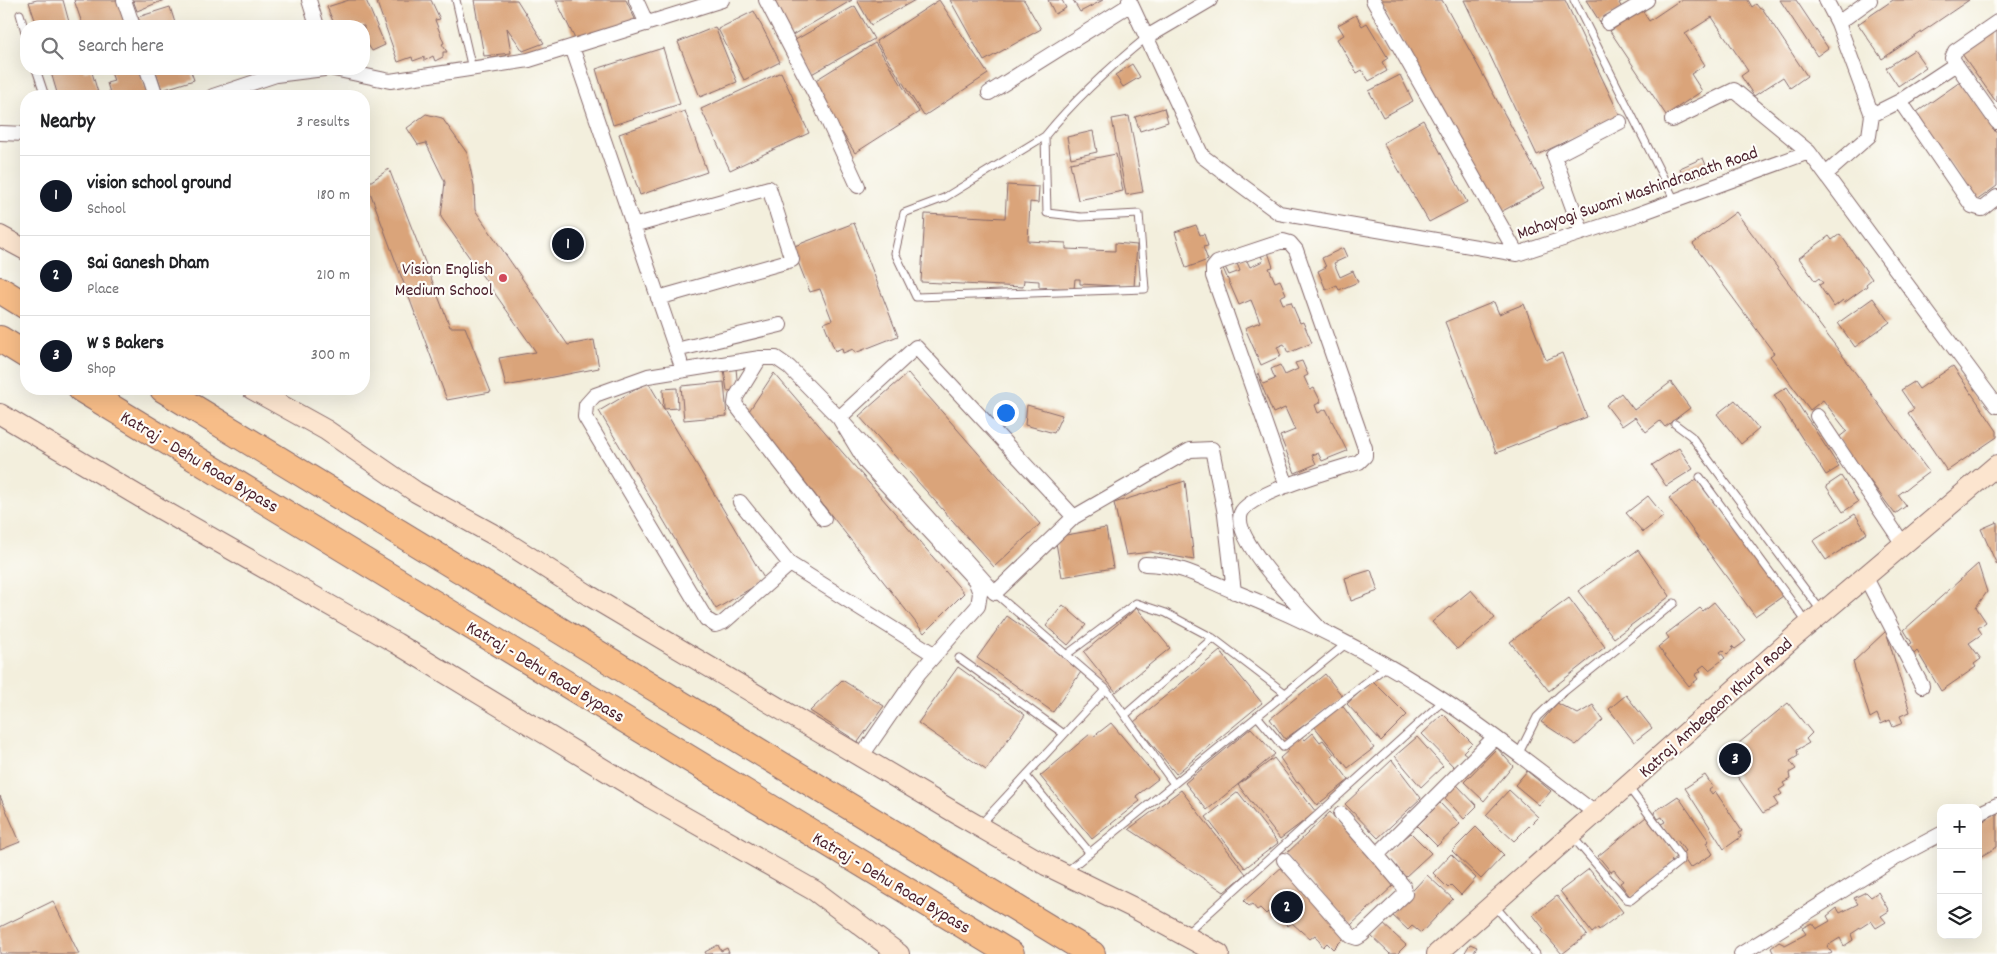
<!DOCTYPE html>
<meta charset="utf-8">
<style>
:root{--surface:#fff;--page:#f2f2f2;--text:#202124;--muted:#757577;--line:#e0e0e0;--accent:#111827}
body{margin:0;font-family:Dekko,sans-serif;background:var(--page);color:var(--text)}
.controls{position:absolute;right:15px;bottom:15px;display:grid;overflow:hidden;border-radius:10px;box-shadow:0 5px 20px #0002}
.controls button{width:45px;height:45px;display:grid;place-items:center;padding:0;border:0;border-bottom:1px solid var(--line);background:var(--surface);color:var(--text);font:25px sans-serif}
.you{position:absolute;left:1005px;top:412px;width:18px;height:18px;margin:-12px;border:4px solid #fff;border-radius:50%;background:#1a73e8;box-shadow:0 0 0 8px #1a73e833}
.badge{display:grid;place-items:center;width:32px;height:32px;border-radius:50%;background:var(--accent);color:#fff;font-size:16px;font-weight:700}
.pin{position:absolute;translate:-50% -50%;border:2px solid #fff;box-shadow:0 1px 5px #0006}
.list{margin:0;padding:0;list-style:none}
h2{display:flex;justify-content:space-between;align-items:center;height:65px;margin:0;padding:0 20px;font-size:21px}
h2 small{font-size:16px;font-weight:400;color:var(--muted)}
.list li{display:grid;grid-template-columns:32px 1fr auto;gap:15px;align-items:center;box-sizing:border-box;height:80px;padding:0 20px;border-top:1px solid var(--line)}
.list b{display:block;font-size:19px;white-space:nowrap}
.list p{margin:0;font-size:16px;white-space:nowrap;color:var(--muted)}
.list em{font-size:16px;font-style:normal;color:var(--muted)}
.icon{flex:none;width:28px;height:28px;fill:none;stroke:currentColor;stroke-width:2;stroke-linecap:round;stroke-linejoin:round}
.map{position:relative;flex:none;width:1997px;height:954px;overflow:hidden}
.search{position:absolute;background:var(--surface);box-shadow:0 5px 20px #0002;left:20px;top:20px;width:350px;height:55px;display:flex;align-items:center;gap:12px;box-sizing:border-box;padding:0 18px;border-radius:20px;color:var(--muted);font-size:19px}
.panel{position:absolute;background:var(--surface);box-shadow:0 5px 20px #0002;left:20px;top:90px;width:350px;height:305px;border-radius:20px}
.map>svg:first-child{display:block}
.building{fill:#daa47a}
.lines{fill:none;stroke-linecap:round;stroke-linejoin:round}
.lane-casing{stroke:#856869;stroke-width:9}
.street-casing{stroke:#856869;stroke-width:16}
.secondary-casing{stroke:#856869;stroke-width:22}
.highway-casing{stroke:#856869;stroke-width:28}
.lane{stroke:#fff;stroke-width:7}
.street{stroke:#fff;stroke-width:14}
.secondary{stroke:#fce5cf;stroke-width:20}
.highway{stroke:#f7bd88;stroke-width:26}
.poi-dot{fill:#d1495b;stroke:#fdfcf7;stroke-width:2}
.labels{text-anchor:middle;stroke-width:4.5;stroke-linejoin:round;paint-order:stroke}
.street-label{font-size:18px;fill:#4a1f2b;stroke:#fdfcf7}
.poi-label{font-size:18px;fill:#4a1f2b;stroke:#fdfcf7;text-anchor:end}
</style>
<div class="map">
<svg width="1997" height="954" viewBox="0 0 1997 954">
<rect width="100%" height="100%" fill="#fdfcf7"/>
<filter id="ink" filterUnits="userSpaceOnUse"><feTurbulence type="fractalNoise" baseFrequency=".02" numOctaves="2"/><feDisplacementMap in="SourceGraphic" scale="10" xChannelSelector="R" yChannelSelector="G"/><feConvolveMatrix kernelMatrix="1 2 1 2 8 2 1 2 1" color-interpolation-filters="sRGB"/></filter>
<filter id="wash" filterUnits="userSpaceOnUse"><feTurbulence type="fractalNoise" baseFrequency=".0096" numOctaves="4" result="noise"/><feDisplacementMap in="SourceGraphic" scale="20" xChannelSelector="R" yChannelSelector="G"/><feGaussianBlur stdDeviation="1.12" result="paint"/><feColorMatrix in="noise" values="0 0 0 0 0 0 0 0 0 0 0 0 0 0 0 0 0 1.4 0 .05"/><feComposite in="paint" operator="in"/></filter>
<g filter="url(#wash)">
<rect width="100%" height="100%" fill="#f3efdd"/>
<g id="blocks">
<path class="building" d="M37 0H63L69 22 62 26H37L29 2Z
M74 0H119L128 26H83Z
M133 0H164L137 11Z
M349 0H366L385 45 372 51 367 43 364 44V26H335L327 7Z
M376 0H431L440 19 435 20 444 43 442 44 447 52H443V57L435 61 433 56 424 61V57L413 61 412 57 398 62Z
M474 0H517L544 43 523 51 507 28 511 53 484 56Z
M556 0H626L636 21 575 39Z
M778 0H852L789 37 771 4Z
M857 0H915L871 25Z
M939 0 988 74 924 116 876 41Z
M950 0H1024L1041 29 984 61Z
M1048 0H1062L1066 8 1055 14Z
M1073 0H1103L1080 12Z
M1379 0H1442L1545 188 1497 214Z
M1464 0H1565L1620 116 1537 155Z
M1586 0H1624L1619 3 1622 8 1600 22Z
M1680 0H1748L1752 7 1756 4 1760 9 1762 8 1807 76 1790 88 1783 77 1754 96 1741 76 1748 71 1712 17 1685 34 1705 65 1691 74 1702 91 1666 115 1610 31 1642 10 1649 21Z
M1780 0H1796L1828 48 1817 56Z
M1893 0H1969L1882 59 1858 24Z
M855 6 874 39 808 76 790 43Z
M170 7 176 26H141L138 17Z
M754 11 780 62 744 80 718 29Z
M1356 15 1362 26 1367 23 1388 58 1382 62 1387 71 1369 81 1362 70 1357 73 1337 39 1344 35 1338 25Z
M715 27 737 82 700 97 678 42Z
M1997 29V103L1962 54Z
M875 43 919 112 855 153 811 83Z
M663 48 680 104 613 125 596 69Z
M1914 50 1926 67 1898 86 1886 68Z
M1132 64 1140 77 1123 87 1115 75Z
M50 69H84V72L91 69 99 96H58Z
M110 69H139L148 95 111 96 107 83 114 81Z
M155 69H190L194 80 162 90Z
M781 72 809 133 730 170 701 109Z
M1400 75 1413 101 1383 117 1369 91Z
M1960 82 1997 134V186L1976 201 1914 114Z
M1164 108 1168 122 1140 131 1135 117Z
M685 111 707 172 640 195 619 134Z
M426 114 442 118 467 153 474 186 475 210 568 345 594 340 599 368 506 386 499 358 536 352 441 217 445 182 426 143 418 145 407 128Z
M1129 116 1143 192 1126 195 1112 119Z
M1423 120 1467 202 1429 222 1383 143Z
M1093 131 1097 152 1071 158 1067 137Z
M1116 154 1123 191 1078 200 1070 163Z
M1703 158 1709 172 1686 182 1680 168Z
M389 169 450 327H465L491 392 447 400 367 184Z
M1007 185 1039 187 1038 203 1030 202 1028 241 1066 243V249L1115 251V243L1137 245 1134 287 1080 284V279H1075L1074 289 1039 287V281L1024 280 1023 287 921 282 925 214 1005 218Z
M1736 212 1929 472 1898 495 1906 506 1895 514 1838 438 1847 431 1823 400 1810 410 1770 356 1774 353 1693 244Z
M854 223 898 336 855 353 853 349 843 353 842 348 835 351 824 323 832 320 820 289 810 292 792 247Z
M1196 225 1200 235 1204 234 1208 246 1203 247 1208 260 1186 268 1175 232Z
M1840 234 1872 279 1866 284 1867 286 1844 303 1843 300 1834 307 1819 285 1823 283 1819 278 1815 281 1799 258 1829 236 1832 240Z
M1343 248 1347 257 1334 263 1340 277 1353 271 1358 282 1339 290 1337 285 1326 290 1318 271 1326 267 1322 258Z
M1268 252 1273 267 1269 268 1275 282 1280 280 1286 294 1280 297 1283 304 1291 302 1300 323 1303 322 1312 343 1288 353 1284 344 1277 347 1281 356 1261 365 1245 328 1260 322 1251 300 1239 305 1222 266 1224 265 1229 275 1240 271 1236 261 1245 257 1250 267 1263 261 1261 255Z
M1873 298 1890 322 1855 347 1838 323Z
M1494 302 1499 314 1524 304 1546 360 1562 353 1587 417 1496 453 1445 322Z
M1302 361 1308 375 1304 377 1310 390 1314 388 1321 402 1315 405 1318 413 1326 409 1347 451 1322 461 1318 453 1312 455 1316 464 1295 473 1280 436 1295 430 1285 408 1273 413 1257 374 1259 373 1263 384 1275 379 1271 369 1280 365 1285 375 1298 369 1295 363Z
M1953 366 1997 431V437L1947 471 1908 413 1914 409 1901 390 1914 382 1919 389Z
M736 368 738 390 727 391 724 369Z
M774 373 964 593 924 633 749 411Z
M908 373 1040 524 994 567 859 416Z
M648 382 765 580 716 609 599 411Z
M724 382 727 416 684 420 681 386Z
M1671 382 1690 408 1665 427 1660 421 1646 432 1635 417 1622 426 1606 405 1621 393 1634 410Z
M1787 387 1839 467 1826 475 1774 395Z
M677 388 678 408 664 409 663 389Z
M1735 400 1759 429 1741 444 1717 414Z
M1027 405 1062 415 1054 433 1025 425Z
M1679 448 1693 469 1666 486 1652 465Z
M1841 476 1858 502 1843 512 1826 486Z
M1697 479 1783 596 1755 616 1669 498Z
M1185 481 1194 560 1150 552 1126 555 1114 503Z
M1648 496 1664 516 1643 532 1626 513Z
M1855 514 1867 533 1826 560 1813 541Z
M1997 522V565L1981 529Z
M1106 528 1113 568 1062 577 1055 537Z
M1638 550 1670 596 1614 638 1578 591Z
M1978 564 1987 592 1976 607 1986 622 1978 628 1982 634 1969 643 1981 659 1974 664 1976 667 1941 691 1917 651 1914 654 1908 645 1912 643 1904 630Z
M1371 570 1378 591 1351 601 1345 578Z
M1471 590 1495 618 1457 649 1432 622Z
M1569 598 1605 647 1549 691 1510 642Z
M1714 602 1746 641 1735 649 1732 646 1733 649 1727 654 1723 650 1720 652 1725 658 1709 670 1704 665 1699 669 1701 671 1695 675 1698 679 1689 686 1658 647 1669 638 1666 634 1700 608 1703 611Z
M1063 605 1086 625 1068 645 1046 626Z
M1137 608 1170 648 1116 692 1084 652Z
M1007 616 1083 669 1053 712 977 658Z
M1886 631 1910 712 1900 716 1903 723 1893 727 1890 720 1881 724 1877 714 1870 718 1853 662Z
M1220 651 1262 703 1176 774 1134 722Z
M958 667 1025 715 986 770 918 723Z
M1325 674 1343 697 1285 739 1270 719Z
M842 680 884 706 858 742 810 711Z
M1372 680 1407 715 1381 741 1347 704Z
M1626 695 1652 728 1634 742 1609 709Z
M1557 703 1578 714 1593 705 1603 720 1576 745 1541 722Z
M1788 703 1812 733 1806 739 1809 743 1797 750 1798 756 1790 761 1796 769 1789 773 1790 779 1783 783 1785 786 1779 790 1782 794 1774 799 1778 805 1763 813 1723 756Z
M1341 704 1374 748 1348 768 1314 726Z
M1443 714 1472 743 1463 752 1468 756 1455 768 1422 734Z
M1111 723 1158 779 1136 796 1140 801 1092 839 1040 776 1090 734 1093 737Z
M1251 728 1275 754 1207 810 1185 783Z
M1313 733 1320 742 1323 740 1334 754 1331 756 1349 780 1317 805 1299 782 1297 783 1280 758 1289 750 1286 746 1301 735 1305 740Z
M1417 737 1443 766 1421 787 1395 756Z
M1497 748 1513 766 1484 801 1464 782Z
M1274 758 1316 812 1280 839 1238 785Z
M1392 760 1421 798 1378 838 1345 804Z
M1527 771 1551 791 1539 805 1515 785Z
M1705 775 1713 787 1709 790 1712 794 1715 791 1742 831 1739 833 1741 837 1724 849 1685 788Z
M1457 785 1477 806 1464 819 1444 797Z
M1181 790 1246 874 1224 892 1129 829Z
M1509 790 1538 817 1514 841 1486 815Z
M1238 792 1278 843 1245 868 1206 817Z
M0 796 20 842 0 850Z
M1678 796 1709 841 1706 843 1713 854 1690 868 1681 854 1685 851 1677 840 1673 842 1661 824 1665 822 1662 817 1658 819 1654 812Z
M1440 803 1460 824 1437 846 1417 826Z
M1330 812 1394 885 1351 925 1285 855Z
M1997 813V847L1978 858V824Z
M1646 817 1677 856 1671 861 1673 864 1631 898 1620 883 1623 881 1614 870 1611 872 1598 856Z
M1476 827 1504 855 1481 879 1452 851Z
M1411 833 1431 853 1405 877 1385 855Z
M1451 854 1476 878 1461 895 1451 885 1448 888 1433 873Z
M1284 865 1345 937 1333 949 1327 943 1323 947 1315 935 1310 939 1292 923 1288 926 1276 915 1273 918 1268 912 1266 914 1260 908 1257 910 1252 904 1249 906 1244 901Z
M1589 869 1623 912 1599 930 1598 928 1592 933 1560 891Z
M1427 875 1453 899 1421 933 1412 926 1408 930 1391 914Z
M1866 892 1871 897 1878 892 1889 911 1881 916 1886 922 1876 928 1871 921 1851 934 1853 940 1844 946 1840 938 1827 946 1832 953 1830 954H1774L1771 948 1779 942 1785 945 1806 934 1802 928 1812 923 1816 929 1830 921 1827 916 1837 908 1840 913 1858 904 1854 898Z
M1557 896 1587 935 1562 954 1542 931 1544 929 1533 915Z
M53 901 79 954H0V927Z
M1382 923 1406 945 1397 954H1390L1370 935Z
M1470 944 1477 947 1473 954H1464Z
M718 945 721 951 727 948 729 953 706 954 705 952Z"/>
</g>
</g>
<g filter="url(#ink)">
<use href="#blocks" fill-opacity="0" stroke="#856869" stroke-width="1"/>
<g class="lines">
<defs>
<path id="lane" d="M456 0 472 69
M1574 0 1675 201
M20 14 26 35
M36 69 45 96
M1045 136 944 198 904 213 895 253 916 297 1145 289 1139 214 1081 217 1047 213 1045 136C1075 99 1110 67 1147 37
M1675 424 1691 436 1822 612
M1700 477 1808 624
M1066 655 1136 603 1166 613 1213 638 1285 693
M959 658 1064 734
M1106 689 1174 784
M1125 715 1213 638
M1257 716 1283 747 1387 666
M1518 755 1537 717 1560 695 1674 603
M1026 776 1090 853
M981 824 1106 689 995 593
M1571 835 1626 899 1631 900 1680 861V856L1629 788
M1066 872 1347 643
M1494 905 1536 954
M1187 933 1443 701"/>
<path id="street" d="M124 0 133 26
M309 0 317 26
M636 0 647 24
M766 0 822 108 858 186
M1129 0 1202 156 1279 213 1517 254 1633 216 1809 152 1997 406
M1373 0 1517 254
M1608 23 1647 0
M1838 23 1870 0
M1147 37 1210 0
M572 47 680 361
M1956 64 1952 58 1955 51 1997 22
M147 69 156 96
M334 69 390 81 529 60 722 0
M989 93 1131 4
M213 96 276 75 324 69
M1900 101 1972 206 1982 209 1997 197
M1872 115 1900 101 1956 64 1997 122
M1672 120 1734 90 1809 152
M0 133 26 134
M1826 174 1869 136 1872 115 1838 23 1826 0
M633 226 769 188 792 260 658 298
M1582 233 1554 156 1620 122
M916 347 1074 517 995 593 839 418Z
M676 350 780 325
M760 358 736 397 735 404 824 519
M1817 416 1903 544
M1287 486 1213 276V268L1217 263 1283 241 1290 243 1296 250 1365 448V456L1359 462C1337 469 1249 493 1241 513 1231 539 1303 610 1321 630
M740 502 790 564 724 622 715 625 706 619 585 417 586 405 595 395 648 376 760 358H776L789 367 839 418 867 464 975 580 980 593 978 606 919 673 861 757
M1074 517 1190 450 1212 449 1225 514 1234 592
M790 564 935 655
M1145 564C1186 565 1202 579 1238 593 1310 622 1378 657 1443 700 1495 735 1545 775 1595 813
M1865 576 1922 686
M1341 814 1377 855 1494 738
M1978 814 1997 805
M1284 860 1351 936 1357 938 1362 935 1405 894 1404 887 1377 855
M1741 954 1890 861 1941 834"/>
<path id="secondary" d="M0 236 26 250
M252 389 326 430 416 492 498 537 590 596 959 815 1046 865 1132 907 1219 954
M0 414 157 507 396 643 651 798 815 891 899 954
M1437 954 1795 636 1997 465"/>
<path id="highway" d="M0 290 26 306
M0 339 26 355
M81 389 1011 954
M163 389 1092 954"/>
</defs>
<use href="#lane" class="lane-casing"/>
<use href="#street" class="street-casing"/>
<use href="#secondary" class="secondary-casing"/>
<use href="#highway" class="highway-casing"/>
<use href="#lane" class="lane"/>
<use href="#street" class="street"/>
<use href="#secondary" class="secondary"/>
<use href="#highway" class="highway"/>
</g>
</g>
<circle class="poi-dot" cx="503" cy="278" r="5"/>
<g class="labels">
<g class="street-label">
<text transform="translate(1637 192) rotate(-19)" y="6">Mahayogi Swami Mashindranath Road</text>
<text transform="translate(200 461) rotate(31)" y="6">Katraj - Dehu Road Bypass</text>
<text transform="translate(546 671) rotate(31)" y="6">Katraj - Dehu Road Bypass</text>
<text transform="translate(1715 707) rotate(-42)" y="6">Katraj Ambegaon Khurd Road</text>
<text transform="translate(892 882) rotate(31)" y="6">Katraj - Dehu Road Bypass</text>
</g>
<g class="poi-label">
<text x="493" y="274">Vision English<tspan x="493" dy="21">Medium School</tspan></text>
</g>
</g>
</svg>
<div class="controls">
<button>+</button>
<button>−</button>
<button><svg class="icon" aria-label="layers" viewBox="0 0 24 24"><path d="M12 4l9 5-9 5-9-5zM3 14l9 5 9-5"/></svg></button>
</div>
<div class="you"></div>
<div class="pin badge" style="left:568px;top:244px">1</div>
<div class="pin badge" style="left:1287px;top:907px">2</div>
<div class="pin badge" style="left:1735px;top:759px">3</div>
<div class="search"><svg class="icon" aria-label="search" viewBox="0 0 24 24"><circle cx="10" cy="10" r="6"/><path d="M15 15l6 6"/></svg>Search here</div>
<section class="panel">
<h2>Nearby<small>3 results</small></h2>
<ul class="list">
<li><span class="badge">1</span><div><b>vision school ground</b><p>School</p></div><em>180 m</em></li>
<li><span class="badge">2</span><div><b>Sai Ganesh Dham</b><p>Place</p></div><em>210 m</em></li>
<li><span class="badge">3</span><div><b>W S Bakers</b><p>Shop</p></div><em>300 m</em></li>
</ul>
</section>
</div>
